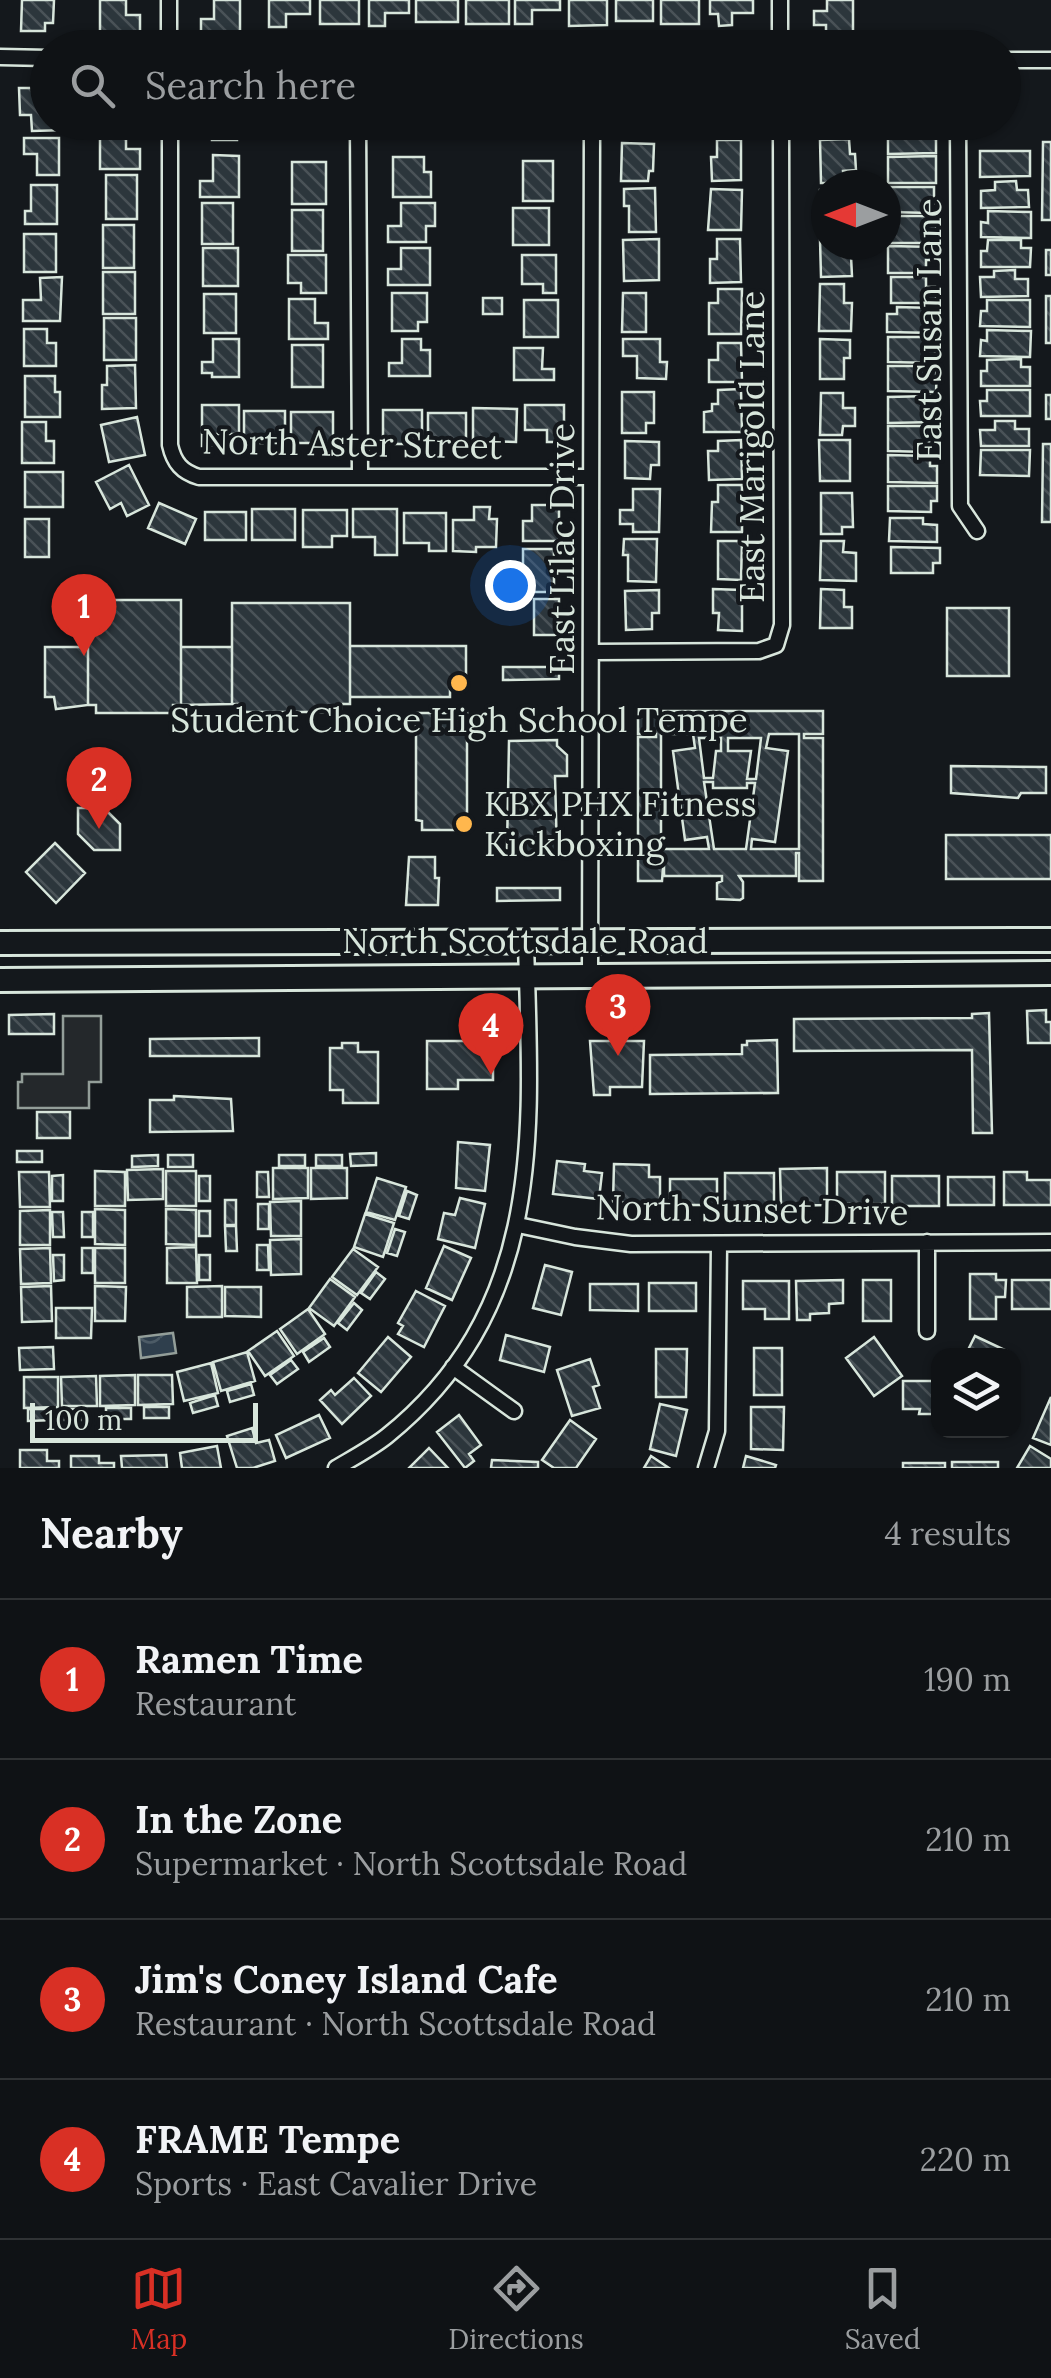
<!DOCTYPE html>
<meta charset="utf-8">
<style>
:root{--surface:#0f1215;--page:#1d2022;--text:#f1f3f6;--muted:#9b9ea0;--line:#2f3234;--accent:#d93025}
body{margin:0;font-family:Lora,serif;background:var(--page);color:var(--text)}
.controls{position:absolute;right:30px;bottom:30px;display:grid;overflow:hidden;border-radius:20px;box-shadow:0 2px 8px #0004}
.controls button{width:90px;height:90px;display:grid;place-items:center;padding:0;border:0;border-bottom:2px solid var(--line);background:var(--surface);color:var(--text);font:50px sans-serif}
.compass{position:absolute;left:811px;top:170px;width:90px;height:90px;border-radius:50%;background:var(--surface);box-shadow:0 2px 8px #0004;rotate:270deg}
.scale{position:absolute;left:30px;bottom:25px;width:228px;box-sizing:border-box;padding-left:10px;border:5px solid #d8e6dc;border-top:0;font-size:28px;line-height:35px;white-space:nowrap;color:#d8e6dc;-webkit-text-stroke:8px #14181c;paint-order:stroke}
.you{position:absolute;left:510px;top:585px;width:35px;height:35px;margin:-25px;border:8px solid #fff;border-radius:50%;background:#1a73e8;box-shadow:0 0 0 15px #1a73e833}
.badge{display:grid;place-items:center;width:65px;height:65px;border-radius:50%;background:var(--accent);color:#fff;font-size:32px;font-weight:700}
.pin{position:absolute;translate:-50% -82px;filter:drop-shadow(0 2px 5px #0008)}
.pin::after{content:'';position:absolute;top:52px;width:35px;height:30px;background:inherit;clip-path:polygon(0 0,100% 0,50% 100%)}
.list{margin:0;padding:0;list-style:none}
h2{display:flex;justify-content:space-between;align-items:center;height:130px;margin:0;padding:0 40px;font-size:42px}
h2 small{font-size:32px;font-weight:400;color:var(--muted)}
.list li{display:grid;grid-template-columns:65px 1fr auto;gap:30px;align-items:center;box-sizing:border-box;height:160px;padding:0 40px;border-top:2px solid var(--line)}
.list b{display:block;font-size:38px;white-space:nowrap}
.list p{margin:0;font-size:32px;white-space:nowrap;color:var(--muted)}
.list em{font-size:32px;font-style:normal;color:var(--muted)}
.icon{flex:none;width:55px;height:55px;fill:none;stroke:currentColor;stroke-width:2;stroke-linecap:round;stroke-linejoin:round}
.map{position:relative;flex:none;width:1051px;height:1468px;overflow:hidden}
.search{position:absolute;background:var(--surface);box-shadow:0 2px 8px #0004;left:30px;right:30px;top:30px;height:110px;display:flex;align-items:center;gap:25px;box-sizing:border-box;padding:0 35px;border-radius:55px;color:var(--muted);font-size:38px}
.sheet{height:770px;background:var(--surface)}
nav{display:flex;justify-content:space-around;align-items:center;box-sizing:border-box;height:140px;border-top:2px solid var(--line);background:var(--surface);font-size:28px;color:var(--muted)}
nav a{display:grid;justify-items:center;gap:5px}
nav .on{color:var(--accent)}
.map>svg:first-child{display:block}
.parking{fill:#24282b;stroke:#939e99;stroke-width:2.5}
.water{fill:url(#water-waves);stroke:#939e99;stroke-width:2.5}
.building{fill:url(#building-back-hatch);stroke:#d8e6dc;stroke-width:2.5;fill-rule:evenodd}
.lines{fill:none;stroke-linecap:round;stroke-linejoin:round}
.street-casing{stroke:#d8e6dc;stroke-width:19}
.primary-casing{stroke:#d8e6dc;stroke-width:28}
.street{stroke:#14181c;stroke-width:14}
.primary{stroke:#14181c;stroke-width:22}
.poi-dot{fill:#ffb74d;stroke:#14181c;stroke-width:4}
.labels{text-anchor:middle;stroke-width:8;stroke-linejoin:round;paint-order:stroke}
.street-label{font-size:35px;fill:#d8e6dc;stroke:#14181c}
.poi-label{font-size:35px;fill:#d8e6dc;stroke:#14181c}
</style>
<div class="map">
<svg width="1051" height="1468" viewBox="0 0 1051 1468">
<defs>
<pattern id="water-waves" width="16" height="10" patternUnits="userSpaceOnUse" patternTransform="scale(2.5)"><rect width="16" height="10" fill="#2f3f4d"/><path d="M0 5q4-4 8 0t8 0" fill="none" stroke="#4c5b66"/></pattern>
<pattern id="building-back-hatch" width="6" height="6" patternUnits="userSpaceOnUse" patternTransform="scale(2.5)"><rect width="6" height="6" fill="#2c363c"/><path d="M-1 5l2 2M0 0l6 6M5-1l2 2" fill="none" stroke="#4a5358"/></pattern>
</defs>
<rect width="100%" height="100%" fill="#14181c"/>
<path class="parking" d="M63 1016H101V1082H89V1108H18V1082H22V1074H63Z"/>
<path class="water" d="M173 1333 176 1353 141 1358 139 1337Z"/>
<path class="building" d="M22 0H54L53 23H45V31H21Z
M100 0H126V15H140V33H100Z
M214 0H240V34H201V19H214Z
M269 0H310V14H286V27H269Z
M320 0H359V24H320Z
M369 0H409V13H385V26H369Z
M416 0H458V22H416Z
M466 0H509V24H466Z
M515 0H560V10H532V24H515Z
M569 0H607V25L569 26Z
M616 0H653V21H616Z
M661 0H699V24H661Z
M710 0H753V13H732V25L719 26 718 14H710Z
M827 0H853V33H826V25H814V11H827Z
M19 88H48V122H66V130L32 131 31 115H20Z
M200 122H237V140H212V133H200Z
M245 122H282V136H245Z
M290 122H334V133H290Z
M383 122H420V137L383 136Z
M432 122H474V130H432Z
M490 122H522V132H490Z
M528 122H560V132H528Z
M633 122H666V131L633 132Z
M711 122H738V133L712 134Z
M819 122H851V134L819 133Z
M888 128H929V138H936V153L888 154Z
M100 132H126V149H140V169H100Z
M24 138H59V175H37V154H24Z
M849 139 850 154H855L856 170 843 171 844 183H821L820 140Z
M717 140H741V180L712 181 711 157H717Z
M1043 142H1051V220H1042Z
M622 143 654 144 653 171H649L648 181H621Z
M980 151H1030V176L980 177Z
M213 155 239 156V197H200V181H213Z
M936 156V183H888V157Z
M393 157H424V172H431V197H393Z
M523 161H553V201H523Z
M292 162H326V204H292Z
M106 175H137V219H106Z
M1016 181 1017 190H1028L1029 207 981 208V191L995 190V182Z
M31 185H57V224H25V211H31Z
M888 187H934V203H930V213L888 212Z
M655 188 656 232H629V206H624V189Z
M711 189 742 190 741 230H708Z
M820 190H826V230H820Z
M202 203H233V244H202Z
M401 203H435V226H426V242H388V226H401Z
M513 208H549V245H513Z
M292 210H323V251H292Z
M988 211 1031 212V238L981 237V222L988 223Z
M888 216H936V232L930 233V243H888Z
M103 225H134V268H103Z
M24 234H56V272H24Z
M826 238V245H842L843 256H851L852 276 821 277 820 239Z
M659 239V280L624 281 623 240Z
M717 239H740L741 282 710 283V259H717Z
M988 240H1021V248H1031L1030 267H981V251H987Z
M888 246 936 247V260H926V273H888Z
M203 248H238V286H203Z
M401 248H430V285H388V269H401Z
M1046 250H1051V275H1046Z
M288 255H326V293H301V283H288Z
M522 255H556V293H543V284H522Z
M1015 270V279H1028V296L981 297 980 277H994V271Z
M103 272H135V314H103Z
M62 277 60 321H23V300H41L40 278Z
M891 277H926V287H936V303H891Z
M820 284H844V303H852L851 331H819Z
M718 289H742L741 334H709V303H718Z
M392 293H427V322H418V331H392Z
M623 293H646V332H622Z
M204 294H236V333H204Z
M1046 296H1051V343H1046Z
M483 298H502V314H483Z
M289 299H315V323H328V339H289Z
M524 300H558V337H524Z
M987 300H1030V327L980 326 981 311H987Z
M897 307 935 308V333L887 332V314H897Z
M104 318H136V360H104Z
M24 329H47V343H56V366H24Z
M987 330 1031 331 1030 357 980 356 981 340 987 341Z
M888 337H935V363L888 362Z
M213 339H239V377H212V373H202V362H213Z
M402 339H421V350H430V376H389V363H402Z
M623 339H660V362H667L666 379 637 378V356H623Z
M820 339 850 340V358H844V379H820Z
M718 343H741L742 382H709V360H718Z
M292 345H323V387H292Z
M514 348H543L542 369H554V380H514Z
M1021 359V367H1030V386H981V371H987V360Z
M135 365 136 408 102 409V385H107V366Z
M888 366H937L936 392 888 391Z
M25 376H55V392H60V417H25Z
M741 389 742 432H704V412L712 411V404H718V390Z
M987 390H1030V416H981L980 401H987Z
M622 392H654V423H646V433H622Z
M821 393H843V408H855V426H843L842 435H820Z
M1046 395H1051V419H1046Z
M930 396 931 406H937V422L888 423V397Z
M202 405H239V434H214V445L202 446Z
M525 405H564V442H547V430H525Z
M473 408 517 409 516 442 473 441Z
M383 410H422V444H383Z
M244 411H285V443H244Z
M291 412H333V443H291Z
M428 413H466V442H428Z
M137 417 145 455 109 462 101 425Z
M995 421H1015V429H1029V446H981L980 430H995Z
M22 422H46V441H54V463H22Z
M888 426H937V442H929L928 452 888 451Z
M741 440 742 479 709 480 708 451H718V441Z
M819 440H850V481H820Z
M625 441 659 442V465H651L650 479 625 478Z
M1043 444H1051V522H1042Z
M981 450H1030L1029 476 980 475Z
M888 455 930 456V466H937V483L888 482Z
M129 465 149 505 127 516 121 503 110 509 96 482Z
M25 472H63V507H25Z
M718 485H742V532H711L712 502H718Z
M888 486H937V501H931V512L888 511Z
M633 489H660L659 532H633V524H620V510H633Z
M821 493H852L853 527H842V534H821Z
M159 503 196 519 185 544 148 528Z
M532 505H559V541H523V521H532Z
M474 507H490L489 519H497L496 547H476V552L453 551V520H474Z
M252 509H295V540H252Z
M353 509H397V555H375V537H353Z
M303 510H347V536H332V547H303Z
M205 512H246V540H205Z
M404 513H446V551H429V543H404Z
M890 518H923V524L937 525V542L889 541Z
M25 519H49V557H25Z
M624 539H657L656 582 628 581V555H623Z
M718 541H742L741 580 718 579Z
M821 541H844L843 552 856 553V581L820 580Z
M891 547 940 548V563H933V573H891Z
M523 549H554V592H523Z
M713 589 742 590V631L718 630 719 613H713Z
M821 589 844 590V607H852V628H820Z
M659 590V613H652V629L626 630 625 591Z
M534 599H559V635H534Z
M88 600H181V705H173V713H96V705H88Z
M232 603H350V704H341V712H239V704H232Z
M947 608H1009V676H947Z
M350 646H466V688H450V697H350Z
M45 647H88V705L56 709 54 697H45Z
M181 647H232V704L181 705Z
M503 667H559V679L503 680Z
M638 711H823V734H804V738H823V881H799V853H796V876H739L743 882V898L740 900 717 899V883L722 881V876H664V854L662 881H638V737H656V734H638ZM661 734H693L695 748 673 751 685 840 707 837 709 849H661ZM769 734H799V849H751L752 839 775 842 788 751 766 748ZM699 738H721V751H716L713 778H704ZM728 738H761L756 779H747L751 751H728ZM704 782H713V788H747V783H755L746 849H714Z
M416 713H467V830H422V821L416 820Z
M557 740V746L567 755V776H555L557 854H515V848H507L509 741Z
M951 766 1046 767V793H1021L1018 798 951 793Z
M78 808H104L120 824V850H94L78 834Z
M946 835H1051V879H946Z
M55 843 85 873 56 903 26 872Z
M409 857H435V878H439L438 905H406Z
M497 888H560V900L497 901Z
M1046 1010V1022H1051V1043H1028L1027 1011Z
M989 1013 992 1133H973L972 1050 794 1051V1019L972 1018V1014Z
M54 1014V1034H9V1015Z
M259 1038V1056H150V1039Z
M777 1040 778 1093 650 1094V1055L742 1054V1045H747V1041Z
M427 1041H493V1080H458V1089H427Z
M590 1041H644L642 1087H610V1095H594Z
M342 1043H358V1052H378V1103H343V1090H330V1048H342Z
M174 1096 231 1099 233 1131 150 1132V1100H174Z
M37 1112H70V1138H37Z
M458 1142 490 1145 485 1191 456 1188Z
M17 1151H42V1162H17Z
M376 1153V1165L351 1166 350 1154Z
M158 1155V1166L132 1167V1156Z
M168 1155H193V1167H168Z
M279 1155H305V1166H279Z
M316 1155H342V1166H316Z
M557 1161 585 1164 584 1171 602 1173 599 1199 553 1194Z
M614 1164 649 1165V1177H660V1204L613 1202Z
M273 1168H308V1198L273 1199Z
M311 1168H347V1198L311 1199Z
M827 1168V1205L781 1206 780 1169Z
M163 1169V1199L128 1200 127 1170Z
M95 1171 125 1172V1206H95Z
M166 1171H196V1206H166Z
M19 1172H49L50 1207H20Z
M257 1172H268L269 1197H257Z
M837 1172H885V1204H837Z
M1004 1172H1027V1180H1051V1205H1004Z
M725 1173H774V1208H725Z
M63 1175V1201H52V1176Z
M199 1176H210V1201H199Z
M892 1176H939V1206H892Z
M948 1177H994V1205H948Z
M377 1178 406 1187 395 1220 366 1212Z
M670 1179H717V1205H670Z
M407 1191 417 1195 409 1219 399 1216Z
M460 1198 485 1204 475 1248 438 1239 444 1213 455 1215Z
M225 1200H236V1225H225Z
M301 1201V1236H271L270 1202Z
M258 1204H269V1229H258Z
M95 1209 125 1210V1245L95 1244Z
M166 1209 196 1210V1245L166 1244Z
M50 1210V1245H20V1211Z
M199 1211H210V1236H199Z
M52 1212H63L64 1237H53Z
M82 1212H93V1237H82Z
M365 1214 394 1223 383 1257 354 1247Z
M225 1226H236L237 1251H226Z
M395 1229 405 1232 397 1256 387 1253Z
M301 1239V1274L271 1275 270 1240Z
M257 1245H268L269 1270H257Z
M444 1246 471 1258 452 1300 426 1288Z
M196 1247 197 1283H167V1248Z
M50 1248 51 1283 21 1284 20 1249Z
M82 1248H93V1273H82Z
M95 1248H125V1283H95Z
M353 1249 378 1267 357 1295 332 1277Z
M53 1255H64V1280L54 1281Z
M199 1255H210V1280H199Z
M545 1265 572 1272 561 1315 533 1308Z
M376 1272 385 1279 370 1299 361 1293Z
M970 1274H996V1280H1006L1005 1297H996V1319H970Z
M330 1279 355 1297 334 1326 309 1308Z
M843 1280V1303L829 1304V1313L810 1314V1320H797L796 1281Z
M863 1280H891V1321H863Z
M1012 1280H1051V1309H1012Z
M743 1281H789V1319H765V1309H743Z
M649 1283H696V1311H649Z
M590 1284H638V1311L590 1310Z
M51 1286 52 1321 22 1322 21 1287Z
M95 1286 126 1287 125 1321H95Z
M222 1286V1317H187V1287Z
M225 1287H261V1317L225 1316Z
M416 1291 445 1306 424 1347 398 1334 403 1326 398 1323Z
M354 1303 362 1310 347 1330 338 1323Z
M56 1308H92L91 1338H56Z
M308 1309 325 1334 297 1354 280 1329Z
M277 1331 294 1356 265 1376 248 1351Z
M506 1335 550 1347 544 1372 500 1360Z
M975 1336 1009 1352 1008 1356H965Z
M388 1337 411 1357 381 1392 358 1373Z
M874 1337 902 1376 874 1396 846 1358Z
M324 1338 330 1347 309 1362 303 1352Z
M53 1347 54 1369 20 1370 19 1348Z
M754 1348H782V1395H754Z
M656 1349H687L686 1397H656Z
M247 1352 255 1381 221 1391 213 1362Z
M590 1359 599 1385 593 1387 600 1408 572 1416 557 1370Z
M291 1360 298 1369 277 1384 270 1375Z
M211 1363 218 1393 184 1401 177 1372Z
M135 1375V1405L100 1406V1376Z
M138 1375H172L173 1404 138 1405Z
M96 1376 97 1406H62L61 1377Z
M24 1377H58V1407L24 1408Z
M354 1378 371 1396 342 1424 320 1400 331 1390 335 1395Z
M903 1381H938V1414H919L920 1409H903Z
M251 1384 254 1395 230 1402 227 1391Z
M215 1395 218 1406 193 1413 190 1403Z
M1051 1397V1445L1033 1438Z
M660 1404 687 1410 676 1456 650 1449Z
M144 1407H169V1418H144Z
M751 1407H784L783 1450 751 1449Z
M106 1408H131V1419H106Z
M28 1409H53L54 1420 28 1421Z
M62 1409H86V1420H62Z
M319 1415 330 1438 286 1458 276 1435Z
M459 1415 481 1445 469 1454 474 1461 465 1468 437 1432Z
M570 1420 596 1439 576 1468H554L542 1460Z
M252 1428 256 1443 269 1440 275 1461 253 1468H237L227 1436Z
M217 1446 221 1468H182L180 1453Z
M1030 1446 1051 1459V1468H1017Z
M429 1448 448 1468H409Z
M20 1450H47V1461H59V1468H20Z
M166 1455 167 1468H122L121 1456Z
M71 1456H99V1463H114V1468H71Z
M651 1456 669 1468H644Z
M746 1456 776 1465 775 1468H743Z
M492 1460 538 1462V1468H491Z
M952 1462H998V1468H952Z
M903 1463H945V1468H903Z"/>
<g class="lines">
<defs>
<path id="street" d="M780 0V48
M169 48V0
M0 57 48 58
M1004 60H1051
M170 122V445C174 463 182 472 199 477H590
M358 122 360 475
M958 122 960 506 977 531
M593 652 759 651 776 645 782 625 781 122
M590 975 592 122
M518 1225 575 1237 631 1244 1051 1242
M927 1242V1331
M453 1367 514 1411
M336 1468C353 1458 372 1448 387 1436 548 1306 531 1128 526 944
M706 1468 717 1431 719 1245"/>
<path id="primary" d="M0 943 1051 940
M0 980 1051 973"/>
</defs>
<use href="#street" class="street-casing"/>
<use href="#primary" class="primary-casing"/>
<use href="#street" class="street"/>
<use href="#primary" class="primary"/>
</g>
<g class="poi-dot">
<circle cx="459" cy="683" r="10"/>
<circle cx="464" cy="824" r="10"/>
</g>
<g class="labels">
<g class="street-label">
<text transform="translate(929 330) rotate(-90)" y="12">East Susan Lane</text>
<text transform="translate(352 444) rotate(1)" y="12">North Aster Street</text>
<text transform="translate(752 447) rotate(-90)" y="12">East Marigold Lane</text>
<text transform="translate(562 549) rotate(-90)" y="12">East Lilac Drive</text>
<text x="525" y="953">North Scottsdale Road</text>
<text transform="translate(752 1210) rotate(1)" y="12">North Sunset Drive</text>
</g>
<g class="poi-label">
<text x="459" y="732">Student Choice High School Tempe</text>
<text x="484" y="816" text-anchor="start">KBX PHX Fitness<tspan x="484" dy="40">Kickboxing</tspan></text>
</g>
</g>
</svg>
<div class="controls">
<button><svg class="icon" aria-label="layers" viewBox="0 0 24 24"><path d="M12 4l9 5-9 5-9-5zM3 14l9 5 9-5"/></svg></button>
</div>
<svg class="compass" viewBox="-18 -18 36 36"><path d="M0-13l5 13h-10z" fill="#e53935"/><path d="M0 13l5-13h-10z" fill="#9b9ea0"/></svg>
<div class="scale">100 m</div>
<div class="you"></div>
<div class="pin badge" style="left:84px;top:656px">1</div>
<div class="pin badge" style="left:99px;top:829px">2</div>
<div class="pin badge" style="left:618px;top:1056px">3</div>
<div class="pin badge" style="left:491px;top:1075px">4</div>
<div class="search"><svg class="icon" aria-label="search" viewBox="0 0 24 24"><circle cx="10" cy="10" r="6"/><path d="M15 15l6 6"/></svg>Search here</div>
</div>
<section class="sheet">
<h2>Nearby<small>4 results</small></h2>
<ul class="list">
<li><span class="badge">1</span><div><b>Ramen Time</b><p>Restaurant</p></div><em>190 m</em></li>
<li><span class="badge">2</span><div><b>In the Zone</b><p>Supermarket · North Scottsdale Road</p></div><em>210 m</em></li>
<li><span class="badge">3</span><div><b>Jim's Coney Island Cafe</b><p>Restaurant · North Scottsdale Road</p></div><em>210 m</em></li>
<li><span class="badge">4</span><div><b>FRAME Tempe</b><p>Sports · East Cavalier Drive</p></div><em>220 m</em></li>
</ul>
</section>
<nav>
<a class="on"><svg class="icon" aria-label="map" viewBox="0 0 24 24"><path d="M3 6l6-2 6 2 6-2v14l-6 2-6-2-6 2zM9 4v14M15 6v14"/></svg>Map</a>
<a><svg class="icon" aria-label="directions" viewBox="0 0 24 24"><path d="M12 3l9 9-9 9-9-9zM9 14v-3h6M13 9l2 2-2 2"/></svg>Directions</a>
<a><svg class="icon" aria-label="saved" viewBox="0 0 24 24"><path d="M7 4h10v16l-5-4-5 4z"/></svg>Saved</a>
</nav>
